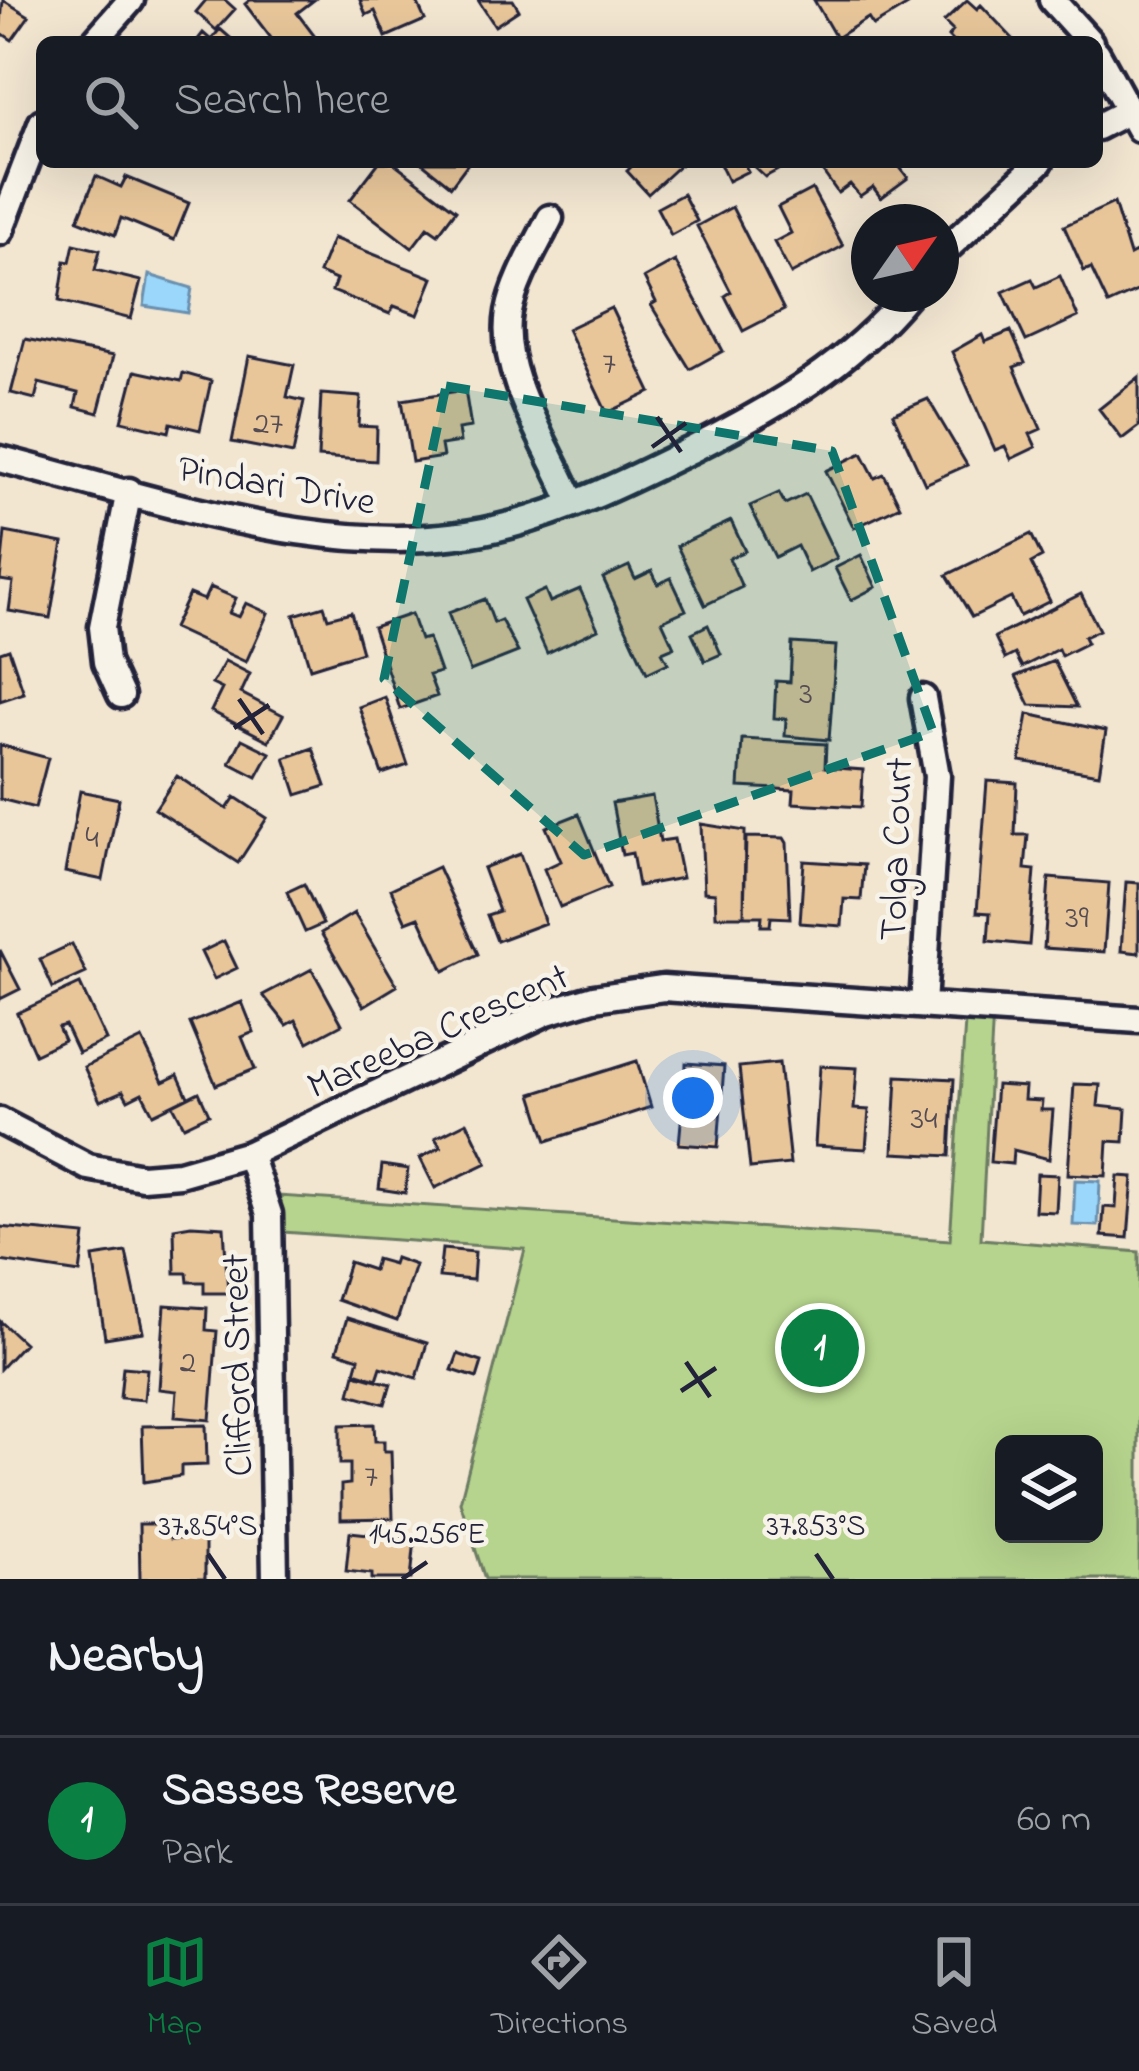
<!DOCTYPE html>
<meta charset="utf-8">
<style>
:root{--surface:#171b24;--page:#242831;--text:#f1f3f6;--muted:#9ea1a6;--line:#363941;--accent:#0b8043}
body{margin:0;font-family:"Indie Flower",sans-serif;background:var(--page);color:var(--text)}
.controls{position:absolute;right:36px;bottom:36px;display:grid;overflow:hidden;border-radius:18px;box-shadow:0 12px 48px #0002}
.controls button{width:108px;height:108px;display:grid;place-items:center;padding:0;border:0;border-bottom:3px solid var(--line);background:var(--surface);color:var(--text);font:60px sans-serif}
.compass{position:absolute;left:851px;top:204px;width:108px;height:108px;border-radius:50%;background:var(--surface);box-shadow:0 12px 48px #0002;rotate:56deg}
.you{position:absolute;left:693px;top:1098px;width:42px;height:42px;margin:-30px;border:9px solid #fff;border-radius:50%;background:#1a73e8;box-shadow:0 0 0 18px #1a73e833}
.badge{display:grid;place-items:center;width:78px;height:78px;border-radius:50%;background:var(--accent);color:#fff;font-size:39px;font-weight:700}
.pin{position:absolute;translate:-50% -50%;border:6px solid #fff;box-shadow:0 3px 12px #0006}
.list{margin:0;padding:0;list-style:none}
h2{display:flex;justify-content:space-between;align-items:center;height:156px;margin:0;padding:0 48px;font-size:51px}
h2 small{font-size:39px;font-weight:400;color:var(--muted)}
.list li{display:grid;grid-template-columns:78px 1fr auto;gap:36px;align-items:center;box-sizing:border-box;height:168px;padding:0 48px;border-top:3px solid var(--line)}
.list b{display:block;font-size:45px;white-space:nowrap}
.list p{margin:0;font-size:39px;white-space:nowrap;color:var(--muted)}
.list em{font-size:39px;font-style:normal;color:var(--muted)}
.icon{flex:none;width:66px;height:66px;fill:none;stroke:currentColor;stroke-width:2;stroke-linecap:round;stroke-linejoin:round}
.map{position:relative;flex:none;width:1139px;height:1579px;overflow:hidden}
.search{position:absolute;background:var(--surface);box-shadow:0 12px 48px #0002;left:36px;right:36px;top:36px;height:132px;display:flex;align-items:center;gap:30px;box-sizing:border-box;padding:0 42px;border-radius:18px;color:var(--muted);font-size:45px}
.sheet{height:324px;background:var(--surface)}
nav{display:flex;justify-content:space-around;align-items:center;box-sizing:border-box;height:168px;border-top:3px solid var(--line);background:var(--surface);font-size:33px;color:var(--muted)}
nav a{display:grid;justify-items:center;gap:6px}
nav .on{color:var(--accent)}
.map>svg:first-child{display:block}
.green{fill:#b6d48d;stroke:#6c7b64;stroke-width:3;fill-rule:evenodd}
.water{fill:#9ad7fb;stroke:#6a8fae;stroke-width:3}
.building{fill:#e8c69a;stroke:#22223b;stroke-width:3}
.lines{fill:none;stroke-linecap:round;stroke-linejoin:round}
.minor-casing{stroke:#22223b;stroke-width:33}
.minor{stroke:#f7f3e8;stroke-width:24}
.marked{fill:#0f766e;fill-opacity:0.2;stroke:#0f766e;stroke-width:9;stroke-dasharray:24 15;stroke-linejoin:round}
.ticks{fill:none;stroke:#22223b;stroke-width:4.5}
.labels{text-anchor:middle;stroke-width:9;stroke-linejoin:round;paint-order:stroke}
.number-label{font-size:33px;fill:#544b53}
.street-label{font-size:39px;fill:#22223b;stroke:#f7f3e8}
.ticks-label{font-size:30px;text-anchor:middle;fill:#22223b;stroke:#f7f3e8;stroke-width:9;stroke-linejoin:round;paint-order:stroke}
</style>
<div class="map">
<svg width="1139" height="1579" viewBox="0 0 1139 1579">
<rect width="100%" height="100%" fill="#f2e6d1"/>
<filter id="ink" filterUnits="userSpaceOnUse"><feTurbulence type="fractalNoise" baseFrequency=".00833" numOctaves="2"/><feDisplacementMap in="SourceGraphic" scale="24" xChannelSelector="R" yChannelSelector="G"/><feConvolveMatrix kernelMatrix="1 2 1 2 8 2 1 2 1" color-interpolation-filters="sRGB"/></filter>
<g filter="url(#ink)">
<path class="green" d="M966 1008 993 1010 981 1239 1139 1252V1579H485L460 1502 525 1249 269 1231 264 1195 950 1240ZM1004 1444H1094V1534H1004Z"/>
<path class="water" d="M149 275 192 288 188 313 144 306Z
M1075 1180 1100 1181 1098 1226 1073 1225Z"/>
<path class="building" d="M3 0 29 16 12 40 0 32Z
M206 0H225L235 9 216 30 196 12Z
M250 0H314L297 13 319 42H274L245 4Z
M360 0H416L425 20 386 37 375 11 366 15Z
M478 0H513L519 10 495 26Z
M814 0H905L908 5 873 26 868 18 836 38Z
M967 0 977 9 981 5 1016 42H953L948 37 953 31 944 22Z
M220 29 235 42H196L203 33 211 40Z
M379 162H393L456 210 438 234 428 227 412 248 350 200Z
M421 162H469L451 186Z
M636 162H683L648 194 627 171Z
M719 162H743L748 171 728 181Z
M749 162H793L765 177Z
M821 162H896L908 178 881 198 873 187 860 196 850 184 838 193 818 165Z
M96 176 121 187 126 177 189 203 174 240 121 218 115 235 78 220Z
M812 189 843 246 791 274 774 242 791 233 778 207Z
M683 194 697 221 671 235 657 208Z
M1114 203 1130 255 1136 252 1139 258V290L1108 304 1091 268 1084 271 1064 226Z
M732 207 784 310 743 331 725 296 731 292 697 226Z
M333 238 433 278 418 315 394 306 390 314 332 291 336 280 319 273Z
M74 244 100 250 95 270 141 281 131 319 59 301 65 261 70 262Z
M675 261 723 351 690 369 651 305 656 302 644 278Z
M1060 276 1078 317 1026 341 1003 292 1032 279 1036 287Z
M611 308 651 392 607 413 567 329Z
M1011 331 1025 363 1014 367 1041 429 1030 434 1036 447 1011 459 1005 446 995 450 952 352 982 335 985 342Z
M25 339 113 356 98 413 75 407 78 393 39 383 35 399 11 393Z
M249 356 294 365 287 397 304 401 293 454 232 442Z
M135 371 181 381 183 373 211 381 200 430 171 423 169 432 122 421Z
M1139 377V426L1122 439 1099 409Z
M465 390 471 427 458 429 460 442 441 445 443 457 412 462 402 400Z
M321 394 361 397 359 426 377 427 376 461 318 457Z
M928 399 967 465 925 484 893 414Z
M862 453 875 478 884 474 900 506 854 528 826 471Z
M779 493 785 504 806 494 837 558 809 572 797 546 775 557 750 506Z
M731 521 745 551 729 558 742 587 705 605 677 546Z
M5 532 63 543 50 618 9 611 13 582 0 580Z
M1031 534 1042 557 1031 563 1050 601 1020 616 1011 598 972 617 947 575Z
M861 555 876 587 851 600 835 568Z
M629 566 635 579 652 571 658 584 671 578 686 610 662 621 674 647 662 652 668 663 647 673 603 578Z
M210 587 236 598 229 613 239 617 246 603 268 613 246 662 173 628 189 594 204 600Z
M580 589 598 629 547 653 523 600 545 590 550 602Z
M1081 594 1099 630 1084 637 1087 643 1061 656 1058 649 1022 667 1015 654 1005 659 995 637Z
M485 599 494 623 501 620 518 652 470 671 448 613Z
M324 606 328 618 351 612 362 652 310 668 294 615Z
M411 614 420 640 428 638 440 672 429 675 437 696 400 709 373 627Z
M708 625 721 654 705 661 692 633Z
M792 643 836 646 829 740 785 736 786 719 774 718 776 681 790 682Z
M9 649 24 693 0 701V652Z
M225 661 250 674 241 693 283 715 269 741 211 711 222 689 212 684Z
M1054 661 1077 707 1030 705 1016 676Z
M385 697 408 765 382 774 359 707Z
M1028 714 1106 731 1099 774 1020 761Z
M242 739 270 753 257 777 230 763Z
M742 739 826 744 825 767 863 770 861 807 793 803 794 790 739 787Z
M0 745 48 758 35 808 0 799Z
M313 748 326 786 297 795 285 758Z
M177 776 227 809 235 797 267 818 238 863 155 809Z
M987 781 1017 783 1015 835H1028L1025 869 1035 870 1029 945 988 941 990 913 977 912Z
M80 791 119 799 103 880 65 872Z
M652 796 660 841 674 839 682 878 638 886 632 853 622 855 612 803Z
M579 814 609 887 560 907 544 869 561 861 546 827Z
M701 824 745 831 744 916H716L715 893 704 892Z
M746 837 784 838 787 843 790 918 771 917 770 926H761L762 916H744Z
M520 854 545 923 497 941 487 915 499 911 483 868Z
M804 861 864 865 861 900 844 899 842 926 800 923Z
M438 867 478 954 444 971 419 917 406 922 391 889Z
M1049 878 1109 883 1104 952 1044 948Z
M1126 882 1139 883V953L1121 951Z
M304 884 323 924 305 932 287 892Z
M354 913 397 986 364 1006 321 933Z
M224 941 237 968 214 979 201 952Z
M72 944 86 973 53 988 40 959Z
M0 950 20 989 0 999Z
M312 969 342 1024 308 1042 296 1020 287 1025 263 995Z
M80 984 106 1040 78 1053 65 1025 58 1027 64 1040 35 1054 17 1013Z
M242 1002 254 1032 242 1037 255 1069 216 1085 190 1023Z
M142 1039 163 1082 178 1075 188 1097 153 1114 142 1093 128 1100 123 1091 100 1101 84 1067Z
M637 1061 651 1107 547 1141 532 1094Z
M686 1063 724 1066 718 1147 679 1144 682 1112H673L674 1088 685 1090Z
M779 1063 790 1164 750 1168 739 1067Z
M820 1066 857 1068 854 1109 869 1110 866 1149 815 1146Z
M897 1076 954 1079 950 1156 893 1153Z
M1074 1084 1100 1085 1098 1106 1126 1109 1124 1142 1108 1141 1106 1176 1068 1174Z
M996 1085 1025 1087 1024 1100 1042 1101 1041 1110H1053L1049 1159 1013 1150 1012 1164 990 1162Z
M199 1092 209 1114 184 1126 173 1105Z
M467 1122 487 1163 435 1188 420 1158 441 1147 435 1138Z
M382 1165 408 1169 405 1193 379 1189Z
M1037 1174 1058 1175 1056 1212 1035 1211Z
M1118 1176 1133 1177 1128 1238 1102 1236 1104 1207 1116 1208Z
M191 1225 224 1227 228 1293H204V1282H188L187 1273H175L174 1228Z
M0 1227 85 1235 80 1273 0 1261Z
M442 1249 475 1252 473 1280 439 1277Z
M126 1252 143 1332 105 1338 93 1257Z
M395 1258 415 1265 397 1321 337 1300 349 1262 373 1270 376 1259 393 1264Z
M165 1305 207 1308 206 1330 217 1331 210 1420 175 1417 177 1391 159 1389Z
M347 1318 427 1343 417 1378 381 1367 377 1379 355 1372 359 1358 337 1351Z
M0 1321 24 1343 0 1369Z
M458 1354 482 1362 477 1378 452 1370Z
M123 1367 147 1369 144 1400 120 1398Z
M355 1374 391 1384 385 1404 350 1394Z
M374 1424 375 1441H384V1451H391L393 1518 341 1519V1485L350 1484V1464H340V1425Z
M206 1425 207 1465 181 1466V1476L144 1482 142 1426Z
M139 1524H170V1539L205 1538V1579H140Z
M350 1532 415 1539 411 1579H372V1574L346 1571Z"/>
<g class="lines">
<defs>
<path id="minor" d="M1052 0 1090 42
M94 42 131 0
M1097 53 1139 129
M1097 127 1130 110
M550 218C536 247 515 280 509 312 498 374 550 448 573 504
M0 232 42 122
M941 254 1040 162
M0 459C159 499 346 569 510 525 575 508 636 477 695 448 777 406 848 366 908 294
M121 695 106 662 102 627 129 491
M923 698 937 776 923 1005
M0 1121 88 1167 142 1177 179 1174 249 1154 547 1012 594 998 663 988 1139 1020
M249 1154 269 1214 275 1579"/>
</defs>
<use href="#minor" class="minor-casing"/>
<use href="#minor" class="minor"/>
</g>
</g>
<path class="marked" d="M446 386 832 451 933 732 584 855 384 679Z"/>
<path class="ticks" d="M657 417 681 452M652 447 686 423M239 699 263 734M234 728 269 705M686 1362 710 1397M681 1391 716 1368M208 1554 225 1579M816 1554 833 1579M402 1579 427 1562"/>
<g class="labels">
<g class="number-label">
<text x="609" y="373">7</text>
<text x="268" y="433">27</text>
<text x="806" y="703">3</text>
<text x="92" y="847">4</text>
<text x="1077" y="927">39</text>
<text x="924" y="1128">34</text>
<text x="188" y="1372">2</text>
<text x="371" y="1486">7</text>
</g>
<g class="street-label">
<text transform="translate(277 483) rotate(10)" y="14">Pindari Drive</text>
<text transform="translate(894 849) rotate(-88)" y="14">Tolga Court</text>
<text transform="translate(437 1029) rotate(-24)" y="14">Mareeba Crescent</text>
<text transform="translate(235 1365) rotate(-91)" y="14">Clifford Street</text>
</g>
</g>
<g class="ticks-label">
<text x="208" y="1535">37.854°S</text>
<text x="816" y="1535">37.853°S</text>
<text x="427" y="1543">145.256°E</text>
</g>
</svg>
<div class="controls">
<button><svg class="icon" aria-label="layers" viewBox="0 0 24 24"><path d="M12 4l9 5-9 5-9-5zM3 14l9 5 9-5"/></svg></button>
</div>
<svg class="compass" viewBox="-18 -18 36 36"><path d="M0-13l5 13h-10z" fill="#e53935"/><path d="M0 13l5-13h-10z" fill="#9ea1a6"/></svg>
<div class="you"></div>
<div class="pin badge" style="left:820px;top:1348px">1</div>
<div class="search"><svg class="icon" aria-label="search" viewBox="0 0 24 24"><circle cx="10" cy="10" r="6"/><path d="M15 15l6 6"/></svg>Search here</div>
</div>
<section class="sheet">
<h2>Nearby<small></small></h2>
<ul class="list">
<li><span class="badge">1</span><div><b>Sasses Reserve</b><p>Park</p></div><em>60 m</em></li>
</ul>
</section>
<nav>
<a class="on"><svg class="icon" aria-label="map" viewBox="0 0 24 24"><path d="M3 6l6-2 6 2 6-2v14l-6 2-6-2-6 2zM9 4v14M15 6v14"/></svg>Map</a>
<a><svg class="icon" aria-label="directions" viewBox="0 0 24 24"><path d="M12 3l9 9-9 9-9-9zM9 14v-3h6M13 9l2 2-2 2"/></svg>Directions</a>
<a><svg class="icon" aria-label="saved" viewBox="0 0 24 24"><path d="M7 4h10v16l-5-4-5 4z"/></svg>Saved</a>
</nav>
